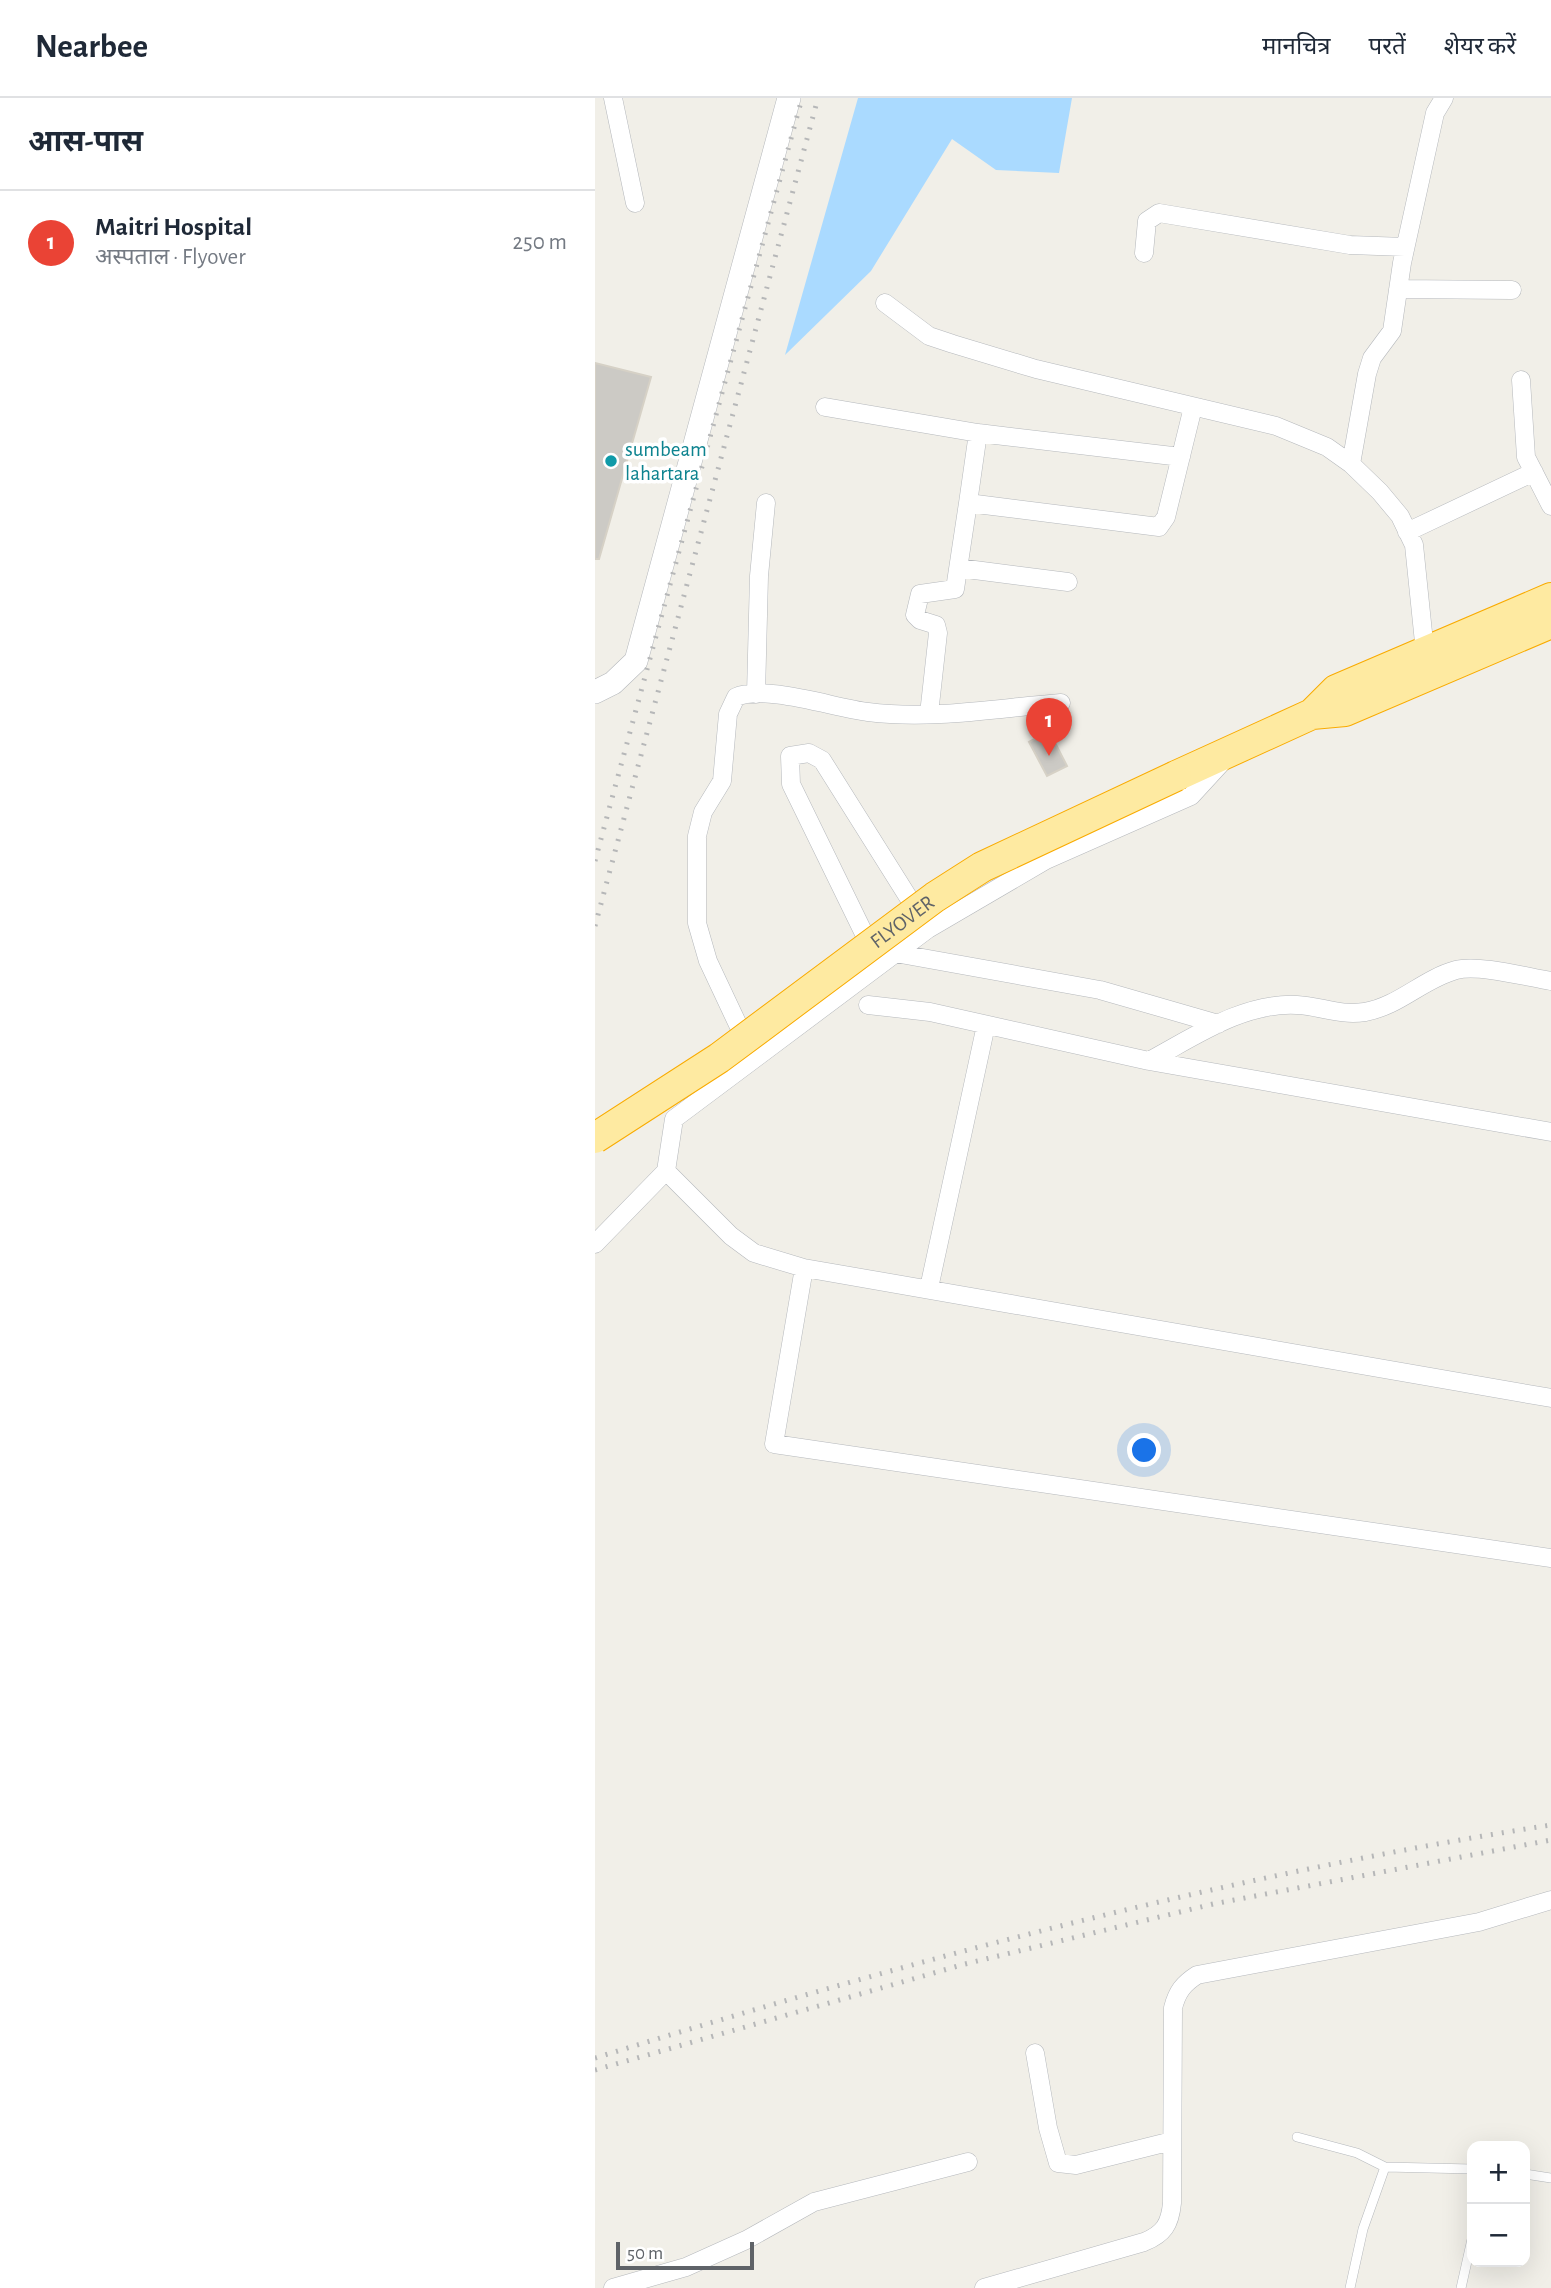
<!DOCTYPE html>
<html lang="hi">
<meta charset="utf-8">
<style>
:root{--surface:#fff;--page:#f2f2f3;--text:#1f2937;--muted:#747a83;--line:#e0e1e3;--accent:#ea4335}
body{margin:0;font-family:"Alegreya Sans","Noto Sans Devanagari",sans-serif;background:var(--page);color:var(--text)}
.controls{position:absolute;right:21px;bottom:21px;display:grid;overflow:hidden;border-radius:14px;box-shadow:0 7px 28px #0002}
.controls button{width:63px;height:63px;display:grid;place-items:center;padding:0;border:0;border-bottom:2px solid var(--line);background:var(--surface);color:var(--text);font:35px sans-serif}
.scale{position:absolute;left:21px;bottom:18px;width:138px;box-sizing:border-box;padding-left:7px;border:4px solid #5f6368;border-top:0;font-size:19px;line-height:24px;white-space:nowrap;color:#5f6368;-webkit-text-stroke:5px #fff;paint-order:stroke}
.you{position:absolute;left:550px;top:1353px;width:24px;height:24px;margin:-18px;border:5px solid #fff;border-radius:50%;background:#1a73e8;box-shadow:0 0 0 10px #1a73e833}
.badge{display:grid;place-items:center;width:46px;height:46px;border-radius:50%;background:var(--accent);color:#fff;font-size:23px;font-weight:700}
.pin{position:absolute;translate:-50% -58px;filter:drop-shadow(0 2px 4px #0008)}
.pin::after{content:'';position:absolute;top:37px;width:24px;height:21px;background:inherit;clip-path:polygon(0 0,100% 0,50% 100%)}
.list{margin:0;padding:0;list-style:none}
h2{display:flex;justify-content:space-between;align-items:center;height:91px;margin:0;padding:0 28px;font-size:30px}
h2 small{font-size:23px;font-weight:400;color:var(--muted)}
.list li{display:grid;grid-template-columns:46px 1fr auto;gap:21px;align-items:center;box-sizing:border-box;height:105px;padding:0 28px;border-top:2px solid var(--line)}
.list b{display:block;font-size:26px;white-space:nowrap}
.list p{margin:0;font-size:23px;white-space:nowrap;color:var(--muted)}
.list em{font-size:23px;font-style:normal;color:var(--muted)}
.map{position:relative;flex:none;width:956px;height:2190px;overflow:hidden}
header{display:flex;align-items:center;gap:42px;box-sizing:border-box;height:98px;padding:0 35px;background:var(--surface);border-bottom:2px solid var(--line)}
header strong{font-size:33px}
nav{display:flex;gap:38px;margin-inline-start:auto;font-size:24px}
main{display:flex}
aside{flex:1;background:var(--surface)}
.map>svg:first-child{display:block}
.water{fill:#aadaff}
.building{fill:#cccac5;stroke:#d6d1c6;stroke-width:2}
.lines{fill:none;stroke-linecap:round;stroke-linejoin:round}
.service-casing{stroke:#b5b8bc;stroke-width:10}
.minor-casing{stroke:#b5b8bc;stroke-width:19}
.tertiary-casing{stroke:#b5b8bc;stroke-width:24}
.trunk-casing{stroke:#f9ab00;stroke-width:32}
.service{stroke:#fff;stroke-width:9}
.minor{stroke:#fff;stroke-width:18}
.tertiary{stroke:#fff;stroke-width:23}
.trunk{stroke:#feeaa1;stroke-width:30}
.rail{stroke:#b6b7b8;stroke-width:5;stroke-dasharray:2 9;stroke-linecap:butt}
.trunk-bridge-casing{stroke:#f9ab00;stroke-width:32;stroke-linecap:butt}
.trunk-bridge{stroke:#feeaa1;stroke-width:30}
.culture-dot{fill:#0f9aa8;stroke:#fff;stroke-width:2.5}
.labels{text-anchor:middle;stroke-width:7;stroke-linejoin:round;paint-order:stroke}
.culture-label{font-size:21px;fill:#0d838f;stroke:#fff;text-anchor:start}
.street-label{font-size:21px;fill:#5f6368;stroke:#fff}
</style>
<header>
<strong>Nearbee</strong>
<nav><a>मानचित्र</a><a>परतें</a><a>शेयर करें</a></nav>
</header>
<main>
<aside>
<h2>आस-पास<small></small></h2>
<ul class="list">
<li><span class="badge">1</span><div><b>Maitri Hospital</b><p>अस्पताल · Flyover</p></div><em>250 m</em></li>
</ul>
</aside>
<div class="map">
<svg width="956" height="2190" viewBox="0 0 956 2190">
<rect width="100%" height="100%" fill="#f1efe8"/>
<path class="water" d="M263 0H477L464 75 401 72 357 41 276 173 190 257Z"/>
<path class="building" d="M0 265 56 279 4 461H0Z
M454 633 472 668 452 678 434 644Z"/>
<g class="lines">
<defs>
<path id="service" d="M702 2039 762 2055 790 2069
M930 2076 956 2080
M755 2190 768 2131 790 2069 877 2071
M866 2190 877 2141"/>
<path id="minor" d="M18 0 40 105
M549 155 552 123 564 115 755 147 810 149
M803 191 917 192
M290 205 334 238 358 246 441 271 681 328 732 349 756 366 785 394 805 418 819 447 830 554
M926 282 931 359 956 408
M230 309 383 335 586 359
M383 335 373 405 564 429 571 419 598 309
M756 366 772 276 777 260 797 233 807 165 840 15 849 0
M812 434 939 374
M364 470 473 484
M161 596 164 478 171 405
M334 616 343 535 341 527 325 522 320 517 325 496 360 491 373 405
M278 854 196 686 195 658 214 655 227 662 325 818
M300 855 505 892 623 926
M273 907 335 914 554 963 956 1034
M153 948 113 863 102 825V738L108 714 127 683 133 616 141 599C169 586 240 610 273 614 337 622 403 610 466 605
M554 963C599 939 648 904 702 907 725 908 745 918 770 914 804 908 828 881 861 872 883 866 932 879 956 883
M71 1073 136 1138 159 1155 209 1170 956 1300
M0 1146 71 1073 79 1021 333 831 451 762 596 698 630 661
M209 1170 179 1346 956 1460
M334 1190 391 927
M440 1955 453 2030 463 2065 481 2067 577 2043
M18 2190 91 2169 151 2142 219 2104 373 2064
M389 2190 549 2144C569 2136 575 2126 577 2105L578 1910C582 1894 588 1886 602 1877L884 1824 956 1802"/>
<path id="tertiary" d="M0 594 18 585 41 563 194 0"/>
<path id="trunk" d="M717 616 741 592 956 500
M581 678 717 616 750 613 956 525"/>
</defs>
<use href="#service" class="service-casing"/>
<use href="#minor" class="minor-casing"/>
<use href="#tertiary" class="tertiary-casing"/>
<use href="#trunk" class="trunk-casing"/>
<use href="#service" class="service"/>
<use href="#minor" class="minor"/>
<use href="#tertiary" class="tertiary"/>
<use href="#trunk" class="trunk"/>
<path class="rail" d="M0 763 207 0
M0 828 223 0
M0 1960C313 1863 632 1777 956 1727
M0 1972 370 1866 618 1806 956 1742"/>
<defs>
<g id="trunk-bridge">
<path id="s1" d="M0 1040 124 960 340 799 387 769 581 678"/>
</g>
</defs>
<use href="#trunk-bridge" class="trunk-bridge-casing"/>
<use href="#trunk-bridge" class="trunk-bridge"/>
</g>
<circle class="culture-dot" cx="16" cy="363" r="7"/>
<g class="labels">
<g class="culture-label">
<text x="30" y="358">sumbeam<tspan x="30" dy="24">lahartara</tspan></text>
</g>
<g class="street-label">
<text dy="7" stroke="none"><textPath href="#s1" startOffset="376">FLYOVER</textPath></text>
</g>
</g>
</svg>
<div class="controls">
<button>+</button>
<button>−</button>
</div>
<div class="scale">50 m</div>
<div class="you"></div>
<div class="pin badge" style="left:454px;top:658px">1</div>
</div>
</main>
